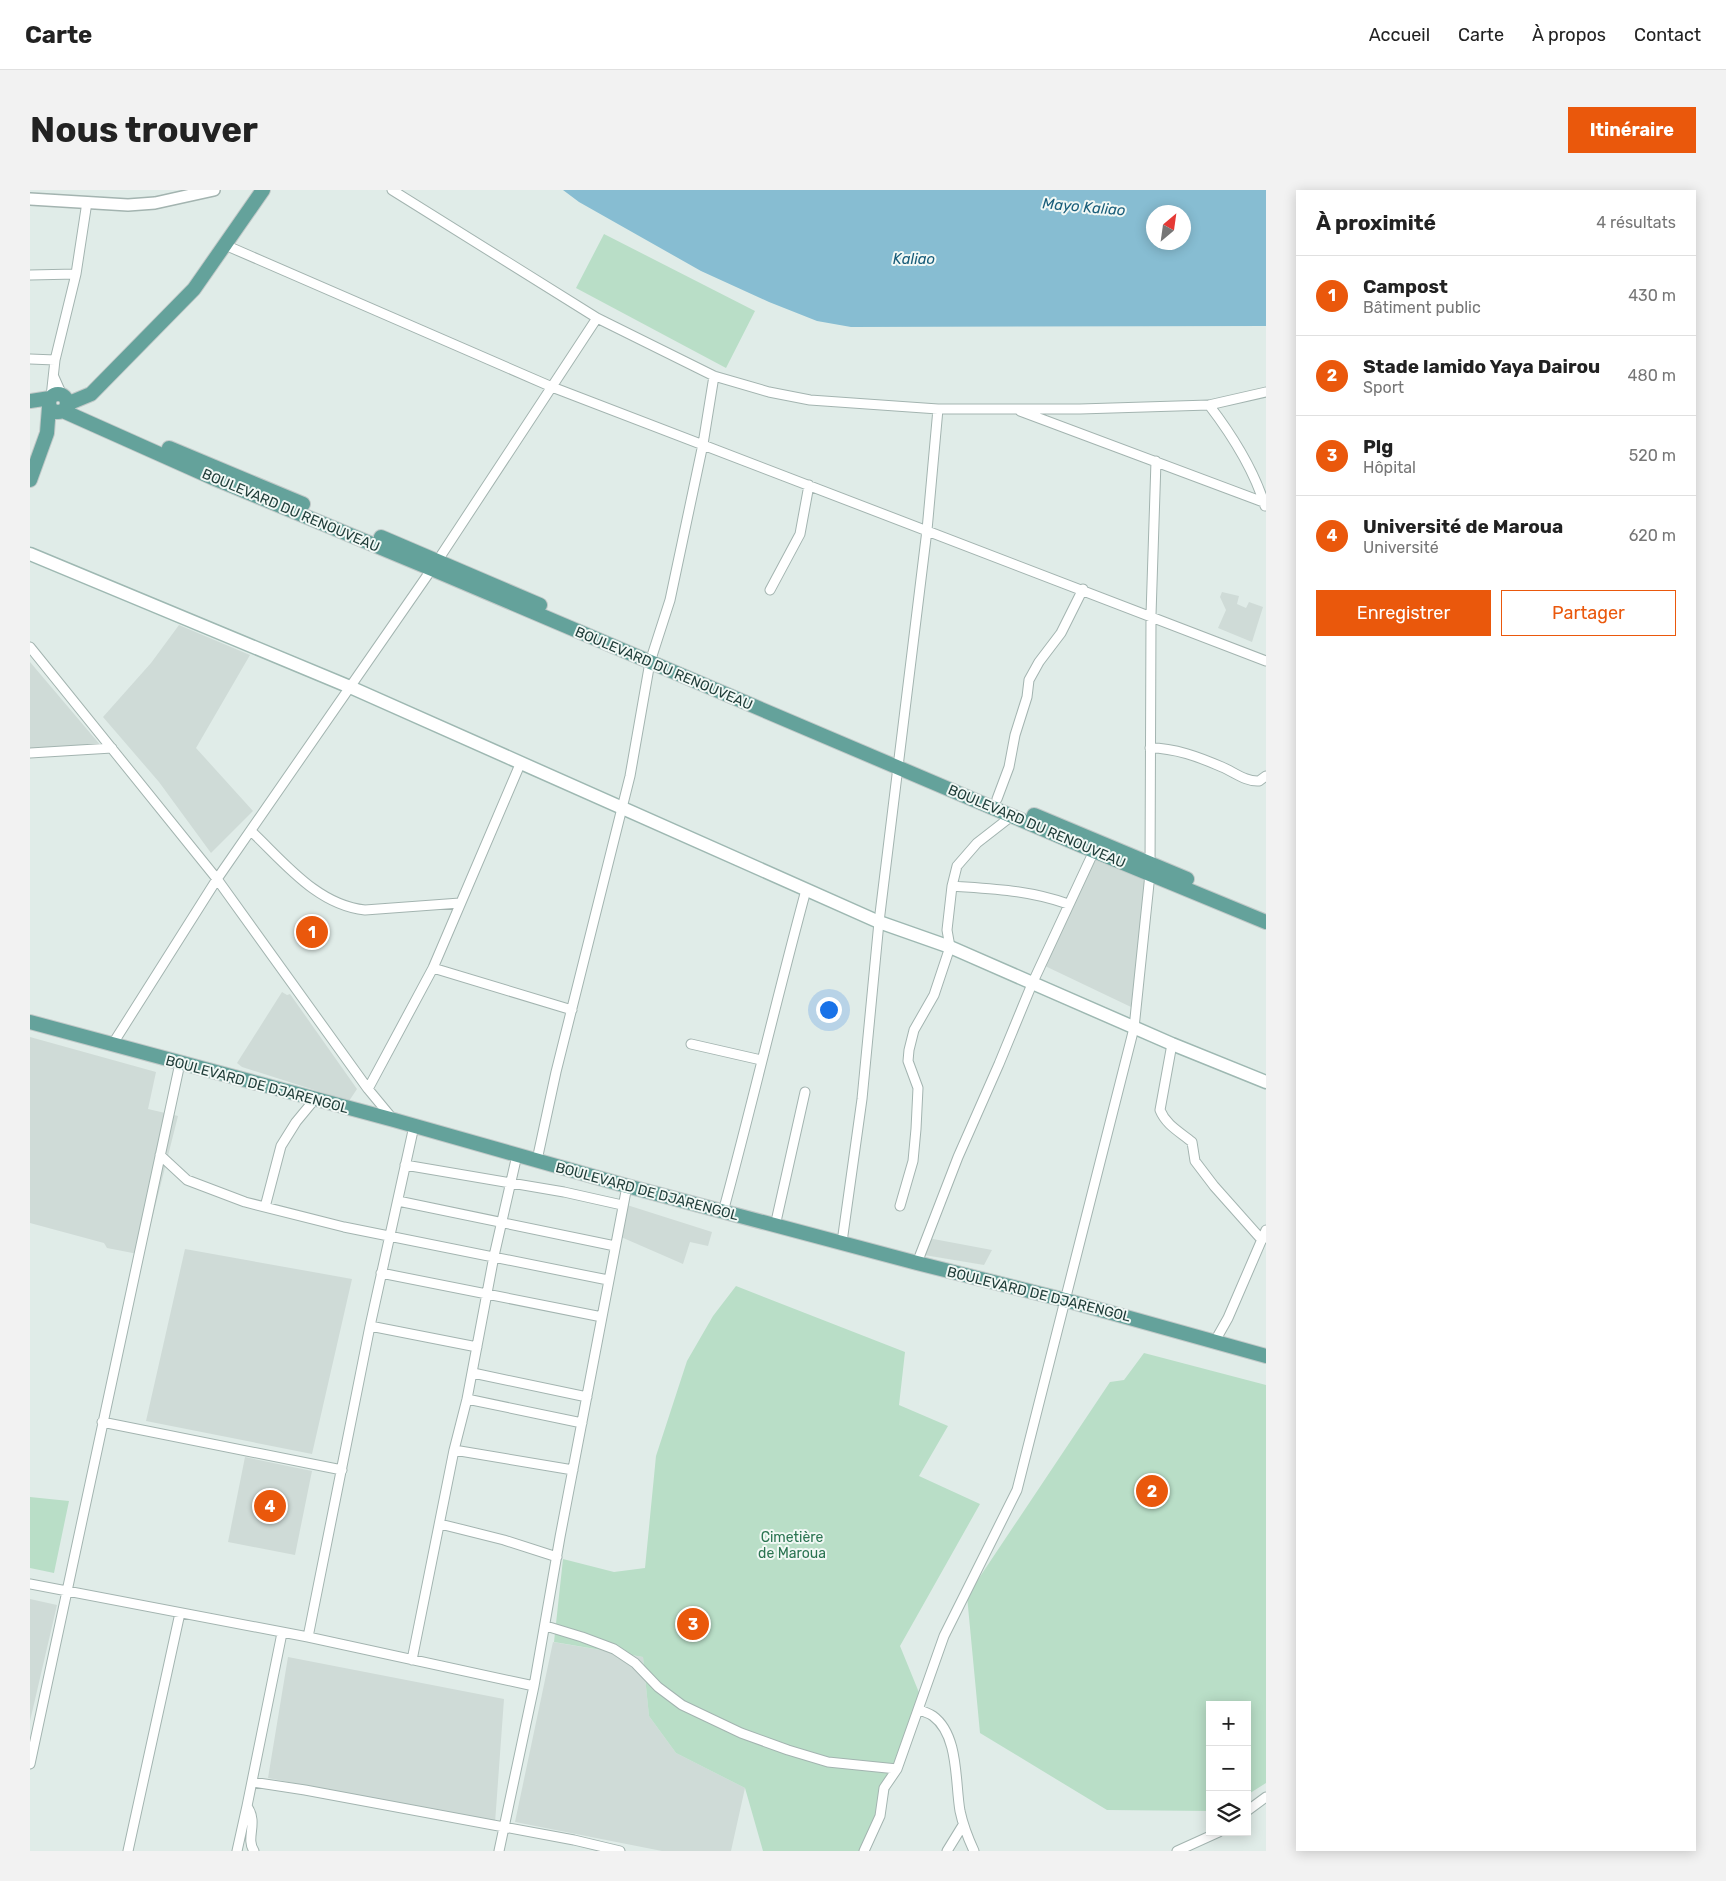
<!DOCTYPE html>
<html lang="fr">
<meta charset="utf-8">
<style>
:root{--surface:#fff;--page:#f2f2f2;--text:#222;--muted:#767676;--line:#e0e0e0;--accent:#ea580c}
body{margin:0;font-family:Rubik,sans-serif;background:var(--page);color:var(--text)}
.controls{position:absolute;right:15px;bottom:15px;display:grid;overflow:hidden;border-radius:0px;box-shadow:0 2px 12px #0003}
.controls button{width:45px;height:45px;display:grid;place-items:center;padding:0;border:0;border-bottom:1px solid var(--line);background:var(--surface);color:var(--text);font:25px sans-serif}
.compass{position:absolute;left:1116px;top:15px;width:45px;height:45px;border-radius:50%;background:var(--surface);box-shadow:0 2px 12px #0003;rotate:29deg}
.you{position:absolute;left:798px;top:819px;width:18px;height:18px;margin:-12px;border:4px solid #fff;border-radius:50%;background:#1a73e8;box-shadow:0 0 0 8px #1a73e833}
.badge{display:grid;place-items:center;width:32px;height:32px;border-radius:50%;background:var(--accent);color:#fff;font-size:16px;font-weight:700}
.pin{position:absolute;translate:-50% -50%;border:2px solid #fff;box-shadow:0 1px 5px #0006}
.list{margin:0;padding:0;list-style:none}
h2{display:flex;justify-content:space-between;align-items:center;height:65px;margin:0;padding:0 20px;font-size:21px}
h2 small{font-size:16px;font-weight:400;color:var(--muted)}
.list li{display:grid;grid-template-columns:32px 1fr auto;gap:15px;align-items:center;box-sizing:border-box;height:80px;padding:0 20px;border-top:1px solid var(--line)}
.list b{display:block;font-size:19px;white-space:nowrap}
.list p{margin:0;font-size:16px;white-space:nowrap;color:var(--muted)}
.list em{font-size:16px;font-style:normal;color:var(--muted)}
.actions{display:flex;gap:10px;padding:15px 20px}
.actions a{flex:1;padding:11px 0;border:1px solid var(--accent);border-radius:0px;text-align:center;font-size:18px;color:var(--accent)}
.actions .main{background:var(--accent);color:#fff}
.icon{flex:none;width:28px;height:28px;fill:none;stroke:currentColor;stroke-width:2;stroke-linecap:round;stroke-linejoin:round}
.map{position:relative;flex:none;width:1236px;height:1661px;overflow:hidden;border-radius:0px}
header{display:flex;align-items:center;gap:30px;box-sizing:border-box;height:70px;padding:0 25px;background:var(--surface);border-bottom:1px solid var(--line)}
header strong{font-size:24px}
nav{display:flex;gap:28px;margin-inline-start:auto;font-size:18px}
.intro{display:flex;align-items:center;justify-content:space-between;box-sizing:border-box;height:120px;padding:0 30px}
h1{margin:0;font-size:35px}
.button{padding:12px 22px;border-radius:0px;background:var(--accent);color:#fff;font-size:18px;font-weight:700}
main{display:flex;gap:30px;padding:0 30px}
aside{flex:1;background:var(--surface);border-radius:0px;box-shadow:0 2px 12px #0003}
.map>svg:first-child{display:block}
.built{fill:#cfdbd7}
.green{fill:#b9dec7}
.water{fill:#87bdd2;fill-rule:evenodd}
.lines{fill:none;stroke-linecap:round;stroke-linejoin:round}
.minor-casing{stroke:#a3b4b0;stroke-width:11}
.tertiary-casing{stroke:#a3b4b0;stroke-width:14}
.secondary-casing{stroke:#9eb8b2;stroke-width:15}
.primary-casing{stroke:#c1c9c8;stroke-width:16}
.minor{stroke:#fff;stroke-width:9}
.tertiary{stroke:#fff;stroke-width:11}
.secondary{stroke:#fff;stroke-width:12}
.primary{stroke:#64a29b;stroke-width:14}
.labels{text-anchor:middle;stroke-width:4;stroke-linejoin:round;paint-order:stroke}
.street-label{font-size:14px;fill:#203d39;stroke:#f1f8f5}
.park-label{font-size:14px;fill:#2a7451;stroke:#f1f8f5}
.water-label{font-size:15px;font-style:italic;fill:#195d7a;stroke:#f1f8f5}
</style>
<header>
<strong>Carte</strong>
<nav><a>Accueil</a><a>Carte</a><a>À propos</a><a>Contact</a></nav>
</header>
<div class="intro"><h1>Nous trouver</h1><a class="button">Itinéraire</a></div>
<main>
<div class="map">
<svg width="1236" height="1661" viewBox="0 0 1236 1661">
<rect width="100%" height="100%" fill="#e0ece8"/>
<path class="built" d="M1192 402 1209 406 1207 414 1216 418 1219 412 1233 417 1222 452 1188 438 1196 420 1190 407Z
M149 435 220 465 166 558 223 621 181 663 129 592 73 527 121 473Z
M0 472 72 557 0 561Z
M1064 664 1116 689 1101 817 1013 775Z
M252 802 257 805 260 804 327 899 319 911 212 877 207 873Z
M0 847 126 882 118 919 148 926 113 1065 77 1058 74 1053 0 1033Z
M597 1015 682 1042 678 1056 660 1052 653 1074 591 1047Z
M898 1048 962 1060 954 1075 894 1065Z
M155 1059 322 1089 282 1264 116 1231Z
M215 1267 282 1281 265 1365 198 1352Z
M0 1409 27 1415 0 1531Z
M523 1452 613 1467 619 1526 646 1563 715 1598 701 1661H632L485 1632Z
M258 1467 474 1509 465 1633 238 1588Z"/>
<path class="green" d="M574 44 725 121 696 178 546 98Z
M706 1096 875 1162 869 1215 918 1236 889 1286 950 1314 870 1456 890 1505 865 1578 852 1629 830 1661H733L715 1598 646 1563 619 1526 613 1467 524 1452 533 1369 584 1382 615 1378 626 1266 657 1171 683 1126Z
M1114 1163 1236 1195V1593L1217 1605V1515H1180V1621L1077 1620 950 1543 937 1406 1080 1192 1094 1190Z
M0 1307 39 1311 24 1383 0 1378Z"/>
<path class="water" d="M533 0H1236V136L821 137 787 131 739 112 671 81 549 12ZM1124 22H1154V52H1124Z"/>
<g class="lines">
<defs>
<path id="minor" d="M362 0 567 128 684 186 739 202 780 210 908 219H1050L1179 215 1236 202
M195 55 522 197 1236 471
M0 85 46 84
M0 169 25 170
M24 187 32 205
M21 207 25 170 46 84 57 12
M1179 215C1202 245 1224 280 1235 316
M990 221 1236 313
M740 400 770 344 779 295
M0 457 187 689 338 899 362 928
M1120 558C1145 558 1169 567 1192 577 1204 582 1216 592 1229 591L1236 586
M0 563 82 558
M967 609 979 577 985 545 997 507 999 490 1009 472 1031 443 1053 399
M221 641C254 672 287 715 335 720L430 713
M922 696C963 699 999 700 1038 714
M403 778 542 820
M661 854 731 870
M1142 854 1130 920C1136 935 1150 942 1162 952L1165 971 1184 996 1232 1050
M82 855 187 689 408 370 567 128
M338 899 403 778 491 572
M130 965 157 990 215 1012 314 1037 578 1090
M507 970 526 882 600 586 620 472 640 410 673 254 684 186
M375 975 534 1002 592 1015
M368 1011 585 1056
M870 1016 883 971 886 939 888 898 878 871 879 860 884 840 904 805 920 757 917 740 922 696 927 676 947 653 983 625
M235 1017 251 956 266 932 285 909
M693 1022C722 915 747 807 776 700
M745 1036 775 902
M812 1052 832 909 849 732 897 340 908 219
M887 1073 928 967 969 874 1002 794 1064 661
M351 1083 572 1127
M340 1136 447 1157
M1185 1151 1198 1128 1236 1040
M443 1183 557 1207
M437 1209 552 1233
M72 1232 312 1280
M424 1260 543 1280
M410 1334 474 1350 527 1367
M0 1394 278 1447 504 1496
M516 1436 552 1447 584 1459 605 1473 628 1497 652 1515 711 1543 758 1560 798 1572 867 1579
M278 1447 340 1136 384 936
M382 1470 424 1260 437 1209 464 1066 487 965
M889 1519C893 1522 899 1523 903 1526 929 1545 925 1592 930 1621 933 1635 938 1648 944 1661
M0 1574 150 873
M222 1592 275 1600 544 1650 590 1661
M1217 1621 1236 1607
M98 1661 150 1423
M207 1661 217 1616
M224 1661C215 1647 229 1634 217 1616L252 1443
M469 1661 504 1496 530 1347 597 996
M834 1661 850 1626 854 1598 867 1579 914 1446 987 1300 1104 838 1120 684 1121 425 1126 271
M917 1661 933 1635
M1147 1661 1189 1642"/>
<path id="tertiary" d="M0 9 98 15 125 13 184 0"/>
<path id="secondary" d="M0 364 320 497 849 732 920 757 1142 854 1236 892"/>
<path id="primary" d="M19 213a9 9 0 1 1 18 0a9 9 0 1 1-18 0Z
M0 211 20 208
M37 214 61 204 164 99 233 0
M33 221 183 288 402 379 1064 661 1236 732
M139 258 273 314
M0 290 17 243 19 217
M351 347 510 415
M1004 625 1157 689
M0 832 364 930 597 996 887 1073 1035 1110 1236 1166"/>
</defs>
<use href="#minor" class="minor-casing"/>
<use href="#tertiary" class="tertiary-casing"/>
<use href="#secondary" class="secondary-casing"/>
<use href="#primary" class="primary-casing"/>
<use href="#minor" class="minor"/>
<use href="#tertiary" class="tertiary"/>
<use href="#secondary" class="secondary"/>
<use href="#primary" class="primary"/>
</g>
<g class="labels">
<g class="street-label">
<text transform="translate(261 320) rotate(23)" y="5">BOULEVARD DU RENOUVEAU</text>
<text transform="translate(634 478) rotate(23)" y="5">BOULEVARD DU RENOUVEAU</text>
<text transform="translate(1007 636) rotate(23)" y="5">BOULEVARD DU RENOUVEAU</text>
<text transform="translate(227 894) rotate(15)" y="5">BOULEVARD DE DJARENGOL</text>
<text transform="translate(617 1001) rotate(15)" y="5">BOULEVARD DE DJARENGOL</text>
<text transform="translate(1009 1104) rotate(14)" y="5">BOULEVARD DE DJARENGOL</text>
</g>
<g class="park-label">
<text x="762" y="1352">Cimetière<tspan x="762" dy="16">de Maroua</tspan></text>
</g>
<g class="water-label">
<text transform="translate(1054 17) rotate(5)" y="5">Mayo Kaliao</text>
<text x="884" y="74">Kaliao</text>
</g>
</g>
</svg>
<div class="controls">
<button>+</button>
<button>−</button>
<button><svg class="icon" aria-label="layers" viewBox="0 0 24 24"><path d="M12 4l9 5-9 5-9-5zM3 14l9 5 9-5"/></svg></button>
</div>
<svg class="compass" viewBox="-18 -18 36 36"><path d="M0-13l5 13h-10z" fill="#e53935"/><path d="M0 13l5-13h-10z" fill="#767676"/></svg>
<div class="you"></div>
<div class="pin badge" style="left:282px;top:742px">1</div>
<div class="pin badge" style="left:1122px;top:1301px">2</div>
<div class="pin badge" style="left:663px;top:1434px">3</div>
<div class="pin badge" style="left:240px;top:1316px">4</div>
</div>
<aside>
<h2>À proximité<small>4 résultats</small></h2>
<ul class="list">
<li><span class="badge">1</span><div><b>Campost</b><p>Bâtiment public</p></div><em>430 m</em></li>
<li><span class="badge">2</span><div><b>Stade lamido Yaya Dairou</b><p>Sport</p></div><em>480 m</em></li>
<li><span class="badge">3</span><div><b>Plg</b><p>Hôpital</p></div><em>520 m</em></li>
<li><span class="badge">4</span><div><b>Université de Maroua</b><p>Université</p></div><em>620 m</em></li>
</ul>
<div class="actions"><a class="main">Enregistrer</a><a>Partager</a></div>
</aside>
</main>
